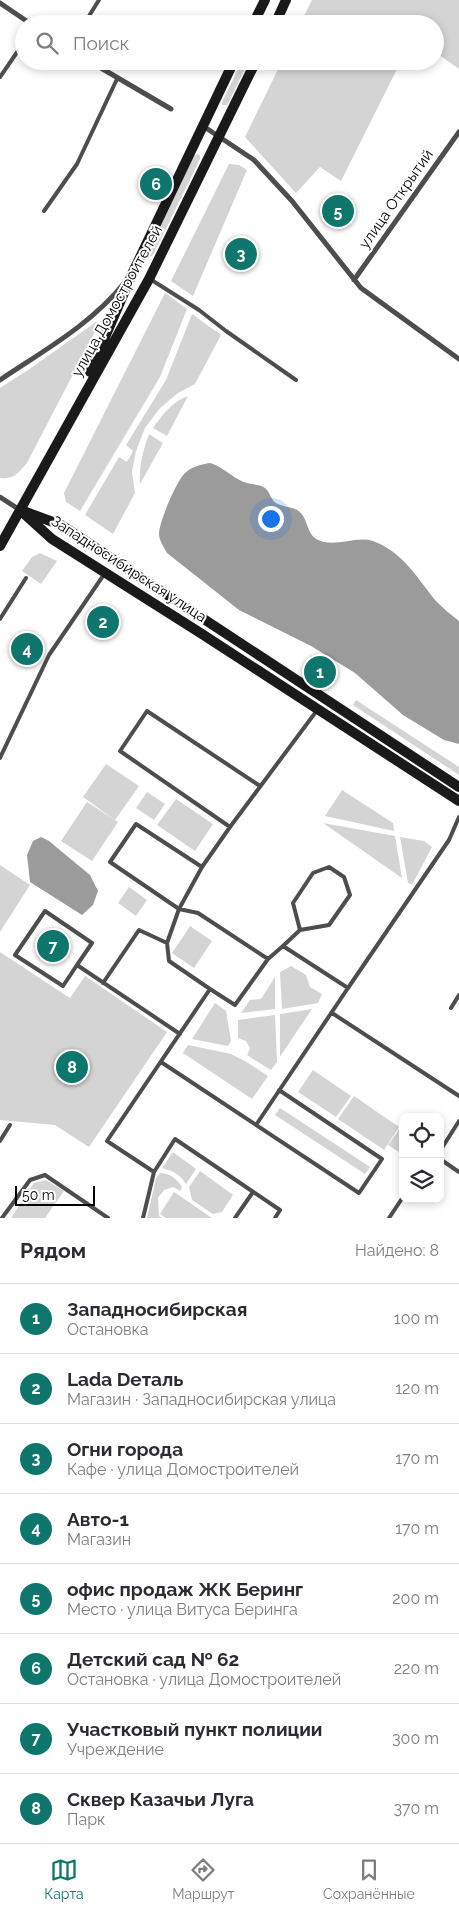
<!DOCTYPE html>
<html lang="ru">
<meta charset="utf-8">
<style>
:root{--surface:#fff;--page:#f2f2f3;--text:#2b2b33;--muted:#7c7c81;--line:#e1e1e2;--accent:#0f766e}
body{margin:0;font-family:Raleway,sans-serif;background:var(--page);color:var(--text)}
.controls{position:absolute;right:15px;bottom:15px;display:grid;overflow:hidden;border-radius:10px;box-shadow:0 2px 8px #0003}
.controls button{width:45px;height:45px;display:grid;place-items:center;padding:0;border:0;border-bottom:1px solid var(--line);background:var(--surface);color:var(--text);font:25px sans-serif}
.scale{position:absolute;left:15px;bottom:12px;width:80px;box-sizing:border-box;padding-left:5px;border:2px solid #000;border-top:0;font-size:14px;line-height:18px;white-space:nowrap;color:#000;-webkit-text-stroke:4px #fff;paint-order:stroke}
.you{position:absolute;left:270px;top:518px;width:18px;height:18px;margin:-12px;border:4px solid #fff;border-radius:50%;background:#1a73e8;box-shadow:0 0 0 8px #1a73e833}
.badge{display:grid;place-items:center;width:32px;height:32px;border-radius:50%;background:var(--accent);color:#fff;font-size:16px;font-weight:700}
.pin{position:absolute;translate:-50% -50%;border:2px solid #fff;box-shadow:0 1px 5px #0006}
.list{margin:0;padding:0;list-style:none}
h2{display:flex;justify-content:space-between;align-items:center;height:65px;margin:0;padding:0 20px;font-size:21px}
h2 small{font-size:16px;font-weight:400;color:var(--muted)}
.list li{display:grid;grid-template-columns:32px 1fr auto;gap:15px;align-items:center;box-sizing:border-box;height:70px;padding:0 20px;border-top:1px solid var(--line)}
.list b{display:block;font-size:19px;white-space:nowrap}
.list p{margin:0;font-size:16px;white-space:nowrap;color:var(--muted)}
.list em{font-size:16px;font-style:normal;color:var(--muted)}
.icon{flex:none;width:28px;height:28px;fill:none;stroke:currentColor;stroke-width:2;stroke-linecap:round;stroke-linejoin:round}
.map{position:relative;flex:none;width:459px;height:1218px;overflow:hidden}
.search{position:absolute;background:var(--surface);box-shadow:0 2px 8px #0003;left:15px;right:15px;top:15px;height:55px;display:flex;align-items:center;gap:12px;box-sizing:border-box;padding:0 18px;border-radius:28px;color:var(--muted);font-size:19px}
.sheet{height:625px;background:var(--surface)}
nav{display:flex;justify-content:space-around;align-items:center;box-sizing:border-box;height:70px;border-top:1px solid var(--line);background:var(--surface);font-size:14px;color:var(--muted)}
nav a{display:grid;justify-items:center;gap:2px}
nav .on{color:var(--accent)}
.map>svg:first-child{display:block}
.green{fill:#d4d4d4}
.water{fill:#9b9b9b}
.lines{fill:none;stroke-linecap:round;stroke-linejoin:round}
.service{stroke:#4d4d4d;stroke-width:4}
.minor{stroke:#4d4d4d;stroke-width:5}
.secondary{stroke:#1a1a1a;stroke-width:10}
.labels{text-anchor:middle;stroke-width:4;stroke-linejoin:round;paint-order:stroke}
.street-label{font-size:15px;fill:#000;stroke:#fff}
</style>
<div class="map">
<svg width="459" height="1218" viewBox="0 0 459 1218">
<rect width="100%" height="100%" fill="#fff"/>
<path class="green" d="M312 0H459V69L435 52V24H300Z
M242 61H249L227 105H222V102Z
M282 61H401L341 181 320 167 296 193 245 137Z
M197 154 200 155V159L153 255 150 257 147 255 146 252 194 156Z
M229 164 239 165 247 170 193 296 171 281Z
M165 293 187 309 160 377 80 511 66 502 64 493Z
M192 314 221 335 195 384 178 393 160 408 145 428 136 451 132 472 135 493 113 534 85 515 119 457 127 462 133 451 126 445 166 380Z
M96 322 98 324 97 328 27 463C19 472 14 480 0 478V388L28 370Z
M188 396 167 436 153 428C163 414 172 402 188 396Z
M149 434 163 443 140 484C139 465 143 451 149 434Z
M40 553 57 561 41 584 22 571 32 557Z
M356 700 459 767V775L353 705Z
M106 764 139 786 115 820 83 797Z
M342 790 393 823 394 831 325 816Z
M147 792 165 804 154 820 136 808Z
M176 799 213 824 195 851 157 825Z
M87 802 118 822 92 861 61 841Z
M323 823 395 836 402 878Z
M400 837 424 841 432 847 412 885 408 883Z
M0 865 30 885 0 932Z
M129 887 147 900 136 916 118 903Z
M190 926 212 941 194 968 172 953Z
M0 952 70 998 85 976 167 1032 89 1147 55 1125 0 1120Z
M291 966 306 975 310 987 322 994 318 1003 282 1009 280 972Z
M275 977V1009L241 1013 250 1000 261 999Z
M215 1003 226 1011 231 1041 228 1046 192 1039Z
M312 1009 280 1057V1014Z
M275 1015 277 1062 271 1070 247 1055 250 1048 246 1041 238 1038V1020Z
M188 1045 231 1054 245 1061 268 1076 252 1099 183 1053Z
M313 1070 351 1096 336 1117 298 1092Z
M354 1096 399 1127 384 1150 338 1119Z
M280 1108 370 1167 365 1174 275 1115Z
M400 1128 403 1130V1149L400 1153 388 1145Z
M173 1152 196 1169 186 1184C180 1174 173 1171 162 1168Z
M200 1171 233 1195 222 1212 213 1214 192 1200 189 1187Z
M160 1173C171 1174 176 1178 182 1187L180 1191 173 1187 164 1190 158 1198 159 1216 162 1218H147L156 1178Z
M46 1180 64 1191 45 1218H11L34 1183Z
M174 1192 212 1218H166L160 1214Z"/>
<path class="water" d="M210 463C224 467 233 479 247 483 253 485 260 484 265 488 270 492 271 500 276 503 284 508 294 506 301 513 308 521 307 533 316 539 334 549 355 535 373 541 403 552 417 578 436 601 443 608 451 615 459 621V744L444 740 403 715 355 673 311 646 239 610 167 553C164 547 160 542 159 535 158 524 177 480 185 473 191 467 202 464 210 463Z
M41 837 49 841 90 875 98 891 93 905 82 915 30 882 27 855 33 841Z"/>
<g class="lines">
<path class="service" d="M84 24 99 0
M0 77 24 42
M44 211 77 164 117 79
M150 279 199 310 226 331 296 380
M0 619 26 578
M0 758 49 655 105 573
M230 827 120 751 147 711 260 786
M202 867 136 824 110 862 179 909 202 867 230 827 318 709
M283 946 300 930 329 925 350 895 344 877 329 867 313 873 293 903 300 930
M77 965 92 943 45 911 15 955 63 986 77 965 180 1034
M103 983 139 930 167 943
M210 989 169 961 167 943 179 909 198 913 268 959
M451 1008 459 995
M332 1013 459 1096
M161 1062 359 1193 382 1159 279 1090
M256 1125 348 988
M0 1141 10 1125
M440 1151 459 1121
M440 1159 459 1172
M154 1172 107 1141 210 989 235 1005 268 959 283 946 348 988 449 840 459 817
M2 1218 30 1180 45 1175 108 1218
M143 1218 154 1172 175 1139 280 1210 275 1218
M235 1218 253 1192
M389 1218 403 1197"/>
<path class="minor" d="M0 3 31 24
M89 61 171 109
M203 126 254 160 292 201 361 288 459 359
M354 280 459 132
M0 380C43 351 92 324 125 282
M0 497 20 510"/>
<path class="secondary" d="M253 24 265 0
M275 24 286 0
M90 372 133 272 234 61
M20 510 52 539 202 634 459 801
M26 512 61 525 459 787
M0 546 149 279 256 61"/>
</g>
<g class="labels">
<g class="street-label">
<text transform="translate(396 199) rotate(-55)" y="5">улица Открытий</text>
<text transform="translate(117 301) rotate(-61)" y="5">улица Домостроителей</text>
<text transform="translate(129 569) rotate(33)" y="5">Западносибирская улица</text>
</g>
</g>
</svg>
<div class="controls">
<button><svg class="icon" aria-label="locate" viewBox="0 0 24 24"><circle cx="12" cy="12" r="6"/><path d="M12 2v4M12 18v4M2 12h4M18 12h4"/></svg></button>
<button><svg class="icon" aria-label="layers" viewBox="0 0 24 24"><path d="M12 4l9 5-9 5-9-5zM3 14l9 5 9-5"/></svg></button>
</div>
<div class="scale">50 m</div>
<div class="you"></div>
<div class="pin badge" style="left:320px;top:672px">1</div>
<div class="pin badge" style="left:103px;top:622px">2</div>
<div class="pin badge" style="left:241px;top:254px">3</div>
<div class="pin badge" style="left:27px;top:649px">4</div>
<div class="pin badge" style="left:338px;top:211px">5</div>
<div class="pin badge" style="left:156px;top:184px">6</div>
<div class="pin badge" style="left:53px;top:946px">7</div>
<div class="pin badge" style="left:72px;top:1067px">8</div>
<div class="search"><svg class="icon" aria-label="search" viewBox="0 0 24 24"><circle cx="10" cy="10" r="6"/><path d="M15 15l6 6"/></svg>Поиск</div>
</div>
<section class="sheet">
<h2>Рядом<small>Найдено: 8</small></h2>
<ul class="list">
<li><span class="badge">1</span><div><b>Западносибирская</b><p>Остановка</p></div><em>100 m</em></li>
<li><span class="badge">2</span><div><b>Lada Dеталь</b><p>Магазин · Западносибирская улица</p></div><em>120 m</em></li>
<li><span class="badge">3</span><div><b>Огни города</b><p>Кафе · улица Домостроителей</p></div><em>170 m</em></li>
<li><span class="badge">4</span><div><b>Авто-1</b><p>Магазин</p></div><em>170 m</em></li>
<li><span class="badge">5</span><div><b>офис продаж ЖК Беринг</b><p>Место · улица Витуса Беринга</p></div><em>200 m</em></li>
<li><span class="badge">6</span><div><b>Детский сад № 62</b><p>Остановка · улица Домостроителей</p></div><em>220 m</em></li>
<li><span class="badge">7</span><div><b>Участковый пункт полиции</b><p>Учреждение</p></div><em>300 m</em></li>
<li><span class="badge">8</span><div><b>Сквер Казачьи Луга</b><p>Парк</p></div><em>370 m</em></li>
</ul>
</section>
<nav>
<a class="on"><svg class="icon" aria-label="map" viewBox="0 0 24 24"><path d="M3 6l6-2 6 2 6-2v14l-6 2-6-2-6 2zM9 4v14M15 6v14"/></svg>Карта</a>
<a><svg class="icon" aria-label="directions" viewBox="0 0 24 24"><path d="M12 3l9 9-9 9-9-9zM9 14v-3h6M13 9l2 2-2 2"/></svg>Маршрут</a>
<a><svg class="icon" aria-label="saved" viewBox="0 0 24 24"><path d="M7 4h10v16l-5-4-5 4z"/></svg>Сохранённые</a>
</nav>
